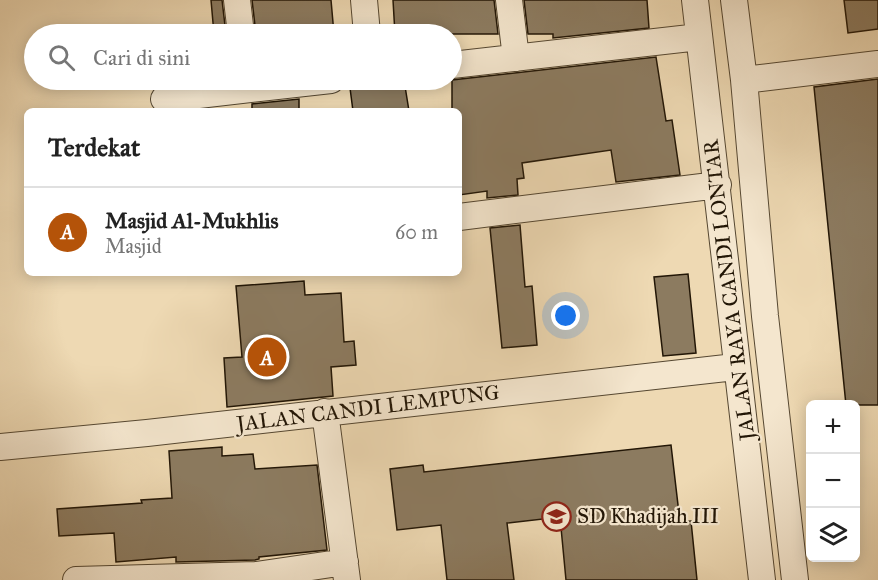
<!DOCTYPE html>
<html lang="id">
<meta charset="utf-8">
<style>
:root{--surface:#fff;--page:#f2f2f2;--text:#222;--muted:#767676;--line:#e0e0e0;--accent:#b45309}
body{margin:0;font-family:"IM FELL Great Primer",serif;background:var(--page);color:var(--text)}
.controls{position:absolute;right:18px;bottom:18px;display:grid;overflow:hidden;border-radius:9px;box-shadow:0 3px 15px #0003}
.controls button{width:54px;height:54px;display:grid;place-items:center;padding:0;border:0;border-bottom:2px solid var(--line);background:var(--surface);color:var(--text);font:30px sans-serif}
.you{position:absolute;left:566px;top:316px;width:21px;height:21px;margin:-15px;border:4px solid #fff;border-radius:50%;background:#1a73e8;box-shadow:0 0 0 9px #1a73e833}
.badge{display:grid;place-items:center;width:39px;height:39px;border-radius:50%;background:var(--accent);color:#fff;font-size:20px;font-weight:700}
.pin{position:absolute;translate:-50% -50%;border:3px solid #fff;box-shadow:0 2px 6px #0006}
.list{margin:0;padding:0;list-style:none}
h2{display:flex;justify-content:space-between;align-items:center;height:78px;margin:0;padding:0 24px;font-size:26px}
h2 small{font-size:20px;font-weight:400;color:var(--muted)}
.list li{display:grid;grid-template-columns:39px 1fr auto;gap:18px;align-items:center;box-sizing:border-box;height:90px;padding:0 24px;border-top:2px solid var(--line)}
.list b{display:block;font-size:22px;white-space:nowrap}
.list p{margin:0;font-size:20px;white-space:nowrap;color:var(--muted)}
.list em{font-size:20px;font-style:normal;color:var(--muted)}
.icon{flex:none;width:33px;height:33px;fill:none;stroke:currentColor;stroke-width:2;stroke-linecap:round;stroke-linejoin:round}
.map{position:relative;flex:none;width:878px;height:580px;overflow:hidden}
.search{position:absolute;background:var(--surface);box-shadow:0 3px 15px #0003;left:24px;top:24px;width:438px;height:66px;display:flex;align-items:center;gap:15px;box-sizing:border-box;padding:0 21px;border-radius:33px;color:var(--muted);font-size:22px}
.panel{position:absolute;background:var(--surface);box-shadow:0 3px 15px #0003;left:24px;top:108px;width:438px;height:168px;border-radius:9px}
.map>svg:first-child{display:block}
.building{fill:#8c7b60;stroke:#221606;stroke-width:1.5}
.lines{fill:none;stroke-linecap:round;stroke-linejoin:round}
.minor-casing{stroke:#554731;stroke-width:28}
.minor{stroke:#f4e6ce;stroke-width:26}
.labels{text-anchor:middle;stroke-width:4.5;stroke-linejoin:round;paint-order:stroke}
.street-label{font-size:21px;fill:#221606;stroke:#f4e6ce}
.poi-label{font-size:21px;fill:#221606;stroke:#f4e6ce;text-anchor:start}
</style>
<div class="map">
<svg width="878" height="580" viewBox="0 0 878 580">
<rect width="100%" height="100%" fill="#eed9b3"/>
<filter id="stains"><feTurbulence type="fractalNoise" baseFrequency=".00333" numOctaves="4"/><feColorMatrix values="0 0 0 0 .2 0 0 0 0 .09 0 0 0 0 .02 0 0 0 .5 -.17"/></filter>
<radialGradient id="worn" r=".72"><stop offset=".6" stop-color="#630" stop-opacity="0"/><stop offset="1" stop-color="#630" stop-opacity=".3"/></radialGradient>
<path class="building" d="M211 0H222L226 34H214Z
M252 0H331L334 34H256Z
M393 0H494L498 34H395Z
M524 0H647L649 28 553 38V34H528Z
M844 0H878V29L848 33Z
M656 57 666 121 672 120 680 175 616 182 611 150 522 163 524 178 517 179 518 195 487 198V191L459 195V111H452V80Z
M878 79V405H846L814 87Z
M404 80 409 111H353L350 88Z
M299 99V111H252V104Z
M520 225 525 287 532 286 537 345 502 348 490 228Z
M688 274 696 353 663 356 654 277Z
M304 281 305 295 341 293 344 342 354 341 356 365 331 367 333 396 227 407 224 358 242 357 236 286Z
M671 445 680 522 691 521 697 580H566L560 517 507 523 514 580H447L441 525 397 530 390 469 423 465 424 472Z
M222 447V456L253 454 255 469 317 465 327 550 259 557V559L255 560 176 562V557L116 562 114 533 59 536 57 509 142 503 141 500 172 498 169 451Z"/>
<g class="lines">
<defs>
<path id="minor" d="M237 0 241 34
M364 0 367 34
M509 0 516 58
M695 0 762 580
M734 0 744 80 765 316 795 580
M452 65 699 37
M744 80 878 64
M164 99 331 80
M459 217 718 185
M325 412 347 580
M0 447 147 433 735 367
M76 580 256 575 345 562"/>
</defs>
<use href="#minor" class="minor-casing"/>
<use href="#minor" class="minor"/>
</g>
<defs>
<symbol id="school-ring" viewBox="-11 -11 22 22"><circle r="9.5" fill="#f4e6ce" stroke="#8f2418" stroke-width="1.5"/><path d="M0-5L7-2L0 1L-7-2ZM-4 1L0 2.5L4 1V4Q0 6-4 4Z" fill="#8f2418"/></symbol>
</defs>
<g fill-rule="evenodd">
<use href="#school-ring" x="540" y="500" width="33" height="33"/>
</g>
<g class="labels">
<g class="street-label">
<text transform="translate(729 290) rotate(-97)" y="7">JALAN RAYA CANDI LONTAR</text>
<text transform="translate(368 408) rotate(-7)" y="7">JALAN CANDI LEMPUNG</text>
</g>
<g class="poi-label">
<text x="577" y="523">SD Khadijah III</text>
</g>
</g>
<rect width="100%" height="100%" filter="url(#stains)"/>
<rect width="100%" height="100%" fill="url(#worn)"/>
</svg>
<div class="controls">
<button>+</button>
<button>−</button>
<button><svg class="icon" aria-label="layers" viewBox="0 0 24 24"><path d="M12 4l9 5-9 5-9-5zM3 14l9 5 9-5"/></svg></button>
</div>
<div class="you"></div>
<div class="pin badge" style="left:267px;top:357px">A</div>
<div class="search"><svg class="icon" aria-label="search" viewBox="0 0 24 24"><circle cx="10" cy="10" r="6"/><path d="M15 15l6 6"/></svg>Cari di sini</div>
<section class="panel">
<h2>Terdekat<small></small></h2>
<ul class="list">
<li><span class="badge">A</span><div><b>Masjid Al-Mukhlis</b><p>Masjid</p></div><em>60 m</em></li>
</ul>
</section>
</div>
